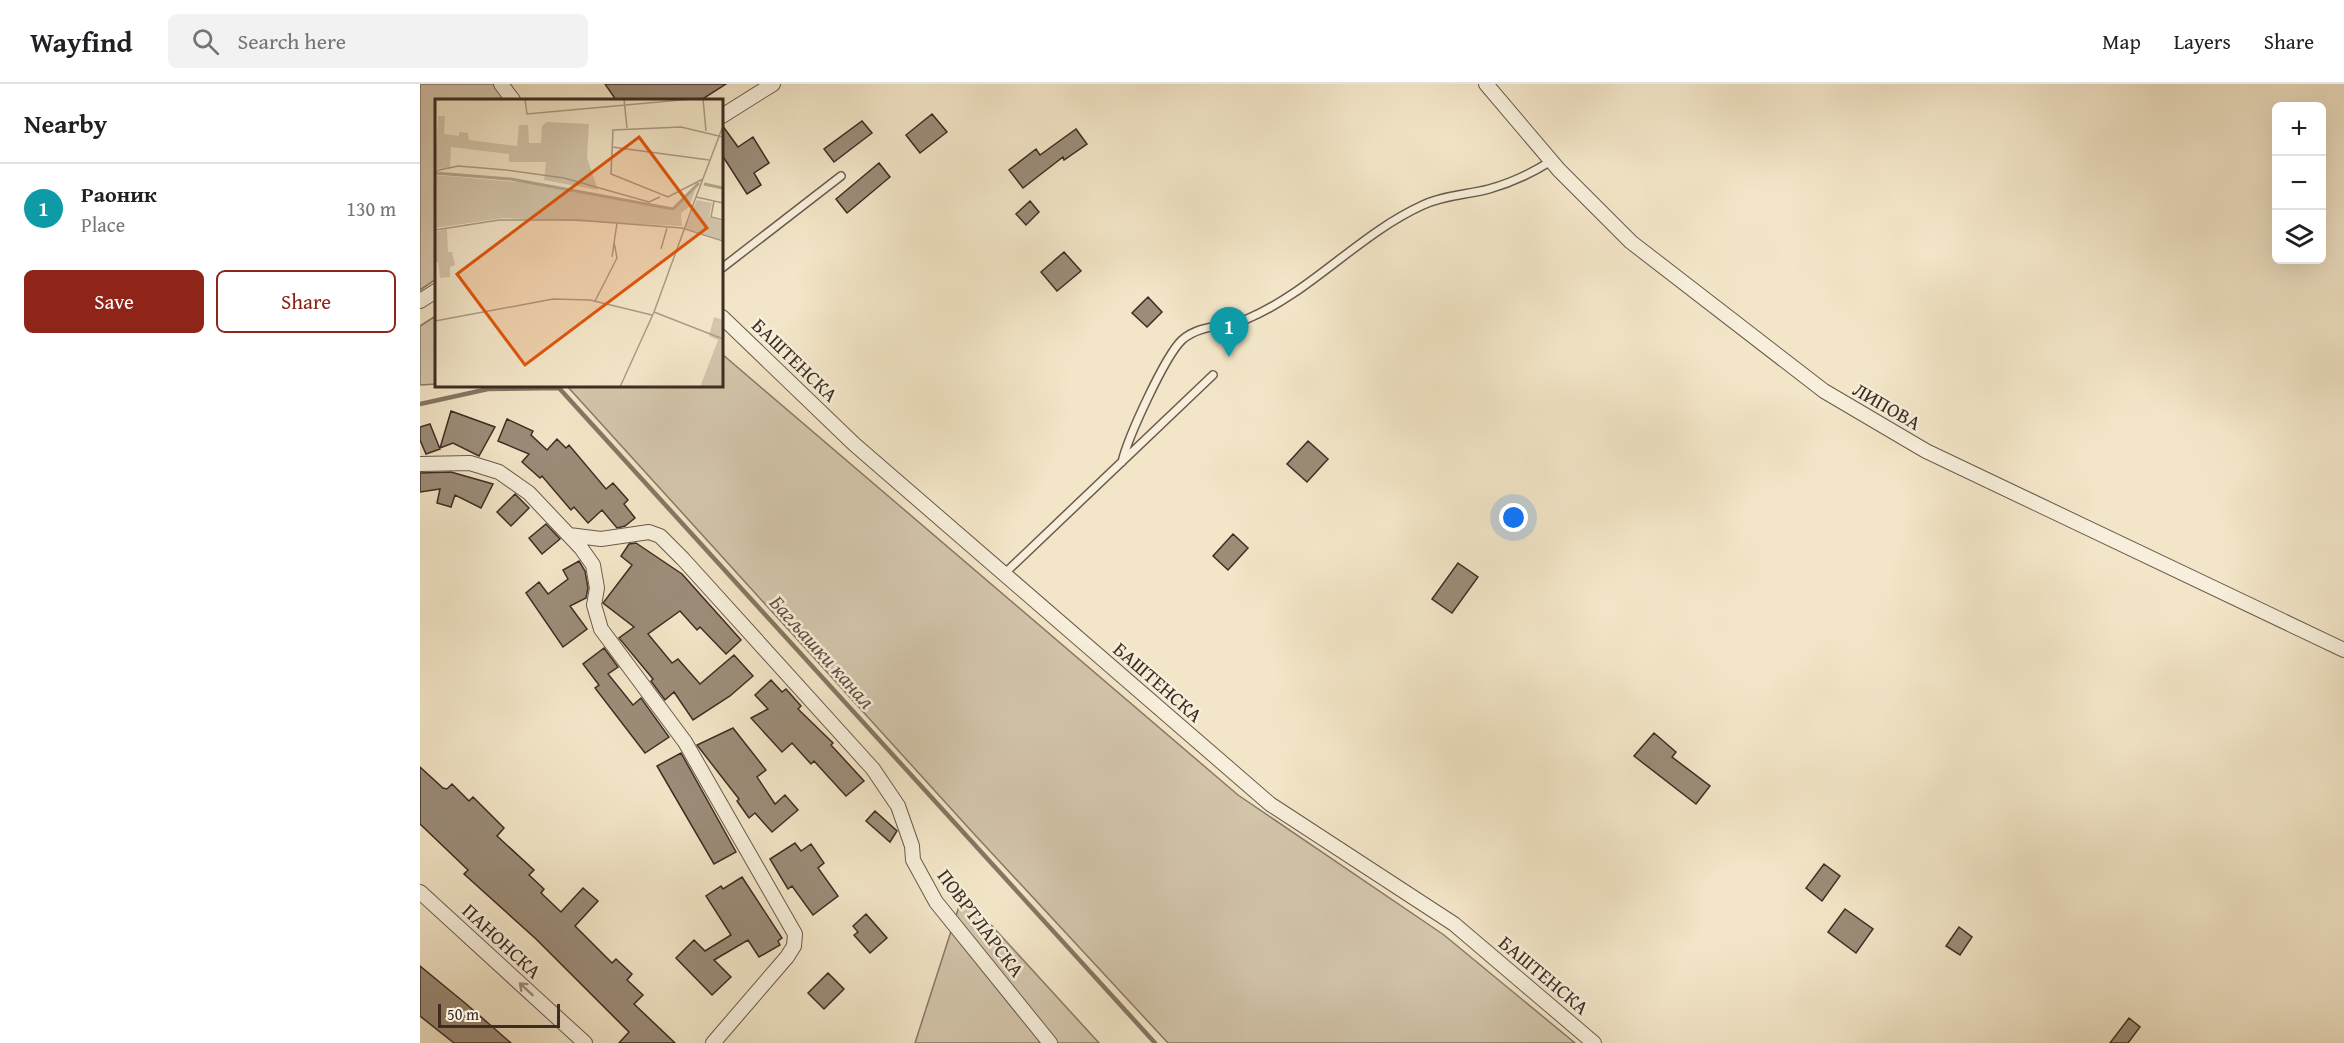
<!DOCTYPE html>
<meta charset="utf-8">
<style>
:root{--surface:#fff;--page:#f2f2f2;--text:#202124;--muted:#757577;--line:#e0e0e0;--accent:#8f2418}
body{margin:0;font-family:"Gentium Book Plus",serif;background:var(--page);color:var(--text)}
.controls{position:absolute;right:18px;top:18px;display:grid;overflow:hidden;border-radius:9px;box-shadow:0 6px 24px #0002}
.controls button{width:54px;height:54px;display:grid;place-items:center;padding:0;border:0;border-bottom:2px solid var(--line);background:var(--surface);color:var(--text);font:30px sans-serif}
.scale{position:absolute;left:18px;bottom:15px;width:122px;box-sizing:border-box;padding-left:6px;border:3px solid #3e2c23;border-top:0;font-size:16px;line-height:21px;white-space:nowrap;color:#3e2c23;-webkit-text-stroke:4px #f7efdb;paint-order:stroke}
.you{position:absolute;left:1094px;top:434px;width:21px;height:21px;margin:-15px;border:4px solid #fff;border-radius:50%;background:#1a73e8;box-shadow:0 0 0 9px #1a73e833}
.badge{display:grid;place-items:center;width:39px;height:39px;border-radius:50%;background:var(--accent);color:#fff;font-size:20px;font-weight:700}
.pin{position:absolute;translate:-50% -50px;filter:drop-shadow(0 2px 3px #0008)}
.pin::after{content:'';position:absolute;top:32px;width:21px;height:18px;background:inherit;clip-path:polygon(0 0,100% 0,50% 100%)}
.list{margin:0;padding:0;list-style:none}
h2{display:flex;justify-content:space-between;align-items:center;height:78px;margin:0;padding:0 24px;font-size:26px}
h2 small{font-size:20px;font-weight:400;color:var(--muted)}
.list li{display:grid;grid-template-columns:39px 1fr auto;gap:18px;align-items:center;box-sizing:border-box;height:90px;padding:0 24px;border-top:2px solid var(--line)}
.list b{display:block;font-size:22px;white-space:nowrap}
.list p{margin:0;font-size:20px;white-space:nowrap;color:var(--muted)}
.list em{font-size:20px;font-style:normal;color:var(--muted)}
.actions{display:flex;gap:12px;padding:18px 24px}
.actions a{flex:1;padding:14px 0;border:2px solid var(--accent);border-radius:9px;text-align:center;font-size:21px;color:var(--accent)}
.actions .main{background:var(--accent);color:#fff}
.icon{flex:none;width:33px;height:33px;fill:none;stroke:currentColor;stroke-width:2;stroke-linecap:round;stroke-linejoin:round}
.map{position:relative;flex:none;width:1924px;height:959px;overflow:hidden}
header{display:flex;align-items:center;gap:36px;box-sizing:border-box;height:84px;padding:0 30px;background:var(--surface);border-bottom:2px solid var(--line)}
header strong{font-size:28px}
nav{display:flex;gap:33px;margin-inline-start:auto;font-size:21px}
.search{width:420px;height:54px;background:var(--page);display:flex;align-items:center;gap:15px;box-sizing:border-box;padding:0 21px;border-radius:9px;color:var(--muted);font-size:22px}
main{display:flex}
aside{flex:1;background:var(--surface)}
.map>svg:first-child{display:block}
.green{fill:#d4c6ac;stroke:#897968;stroke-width:1.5}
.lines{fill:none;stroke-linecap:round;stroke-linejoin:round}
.stream{stroke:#857664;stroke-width:4.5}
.building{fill:#9c8d79;stroke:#3e2c23;stroke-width:1.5}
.lane-casing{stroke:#6b5a4c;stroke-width:10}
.street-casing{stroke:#6b5a4c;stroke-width:16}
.lane{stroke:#f7efdb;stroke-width:7}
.street{stroke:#f7efdb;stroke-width:14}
.oneway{stroke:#9a8e7f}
.labels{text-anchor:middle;stroke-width:5;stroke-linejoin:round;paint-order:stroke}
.street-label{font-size:20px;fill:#3e2c23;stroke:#f7efdb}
.water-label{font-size:21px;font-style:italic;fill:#625144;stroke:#f7efdb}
.inset-river{fill:none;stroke:#b5a790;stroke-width:3}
.inset-road{fill:none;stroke:#ab9c86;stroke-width:1.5}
.view{fill:#e0570d;fill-opacity:0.15;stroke:#e0570d;stroke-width:3}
.inset-edge{fill:none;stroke:#3e2c23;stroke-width:3}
</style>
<header>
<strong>Wayfind</strong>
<div class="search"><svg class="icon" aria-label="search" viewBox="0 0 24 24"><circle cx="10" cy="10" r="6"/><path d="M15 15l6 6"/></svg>Search here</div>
<nav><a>Map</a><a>Layers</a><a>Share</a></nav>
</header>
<main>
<aside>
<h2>Nearby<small></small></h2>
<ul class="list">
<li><span class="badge" style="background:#0f9aa8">1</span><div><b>Раоник</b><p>Place</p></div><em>130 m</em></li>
</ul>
<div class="actions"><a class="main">Save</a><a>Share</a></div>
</aside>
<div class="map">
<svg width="1924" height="959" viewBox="0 0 1924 959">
<rect width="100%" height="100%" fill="#f3e6c8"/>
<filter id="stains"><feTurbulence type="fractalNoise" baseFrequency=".00333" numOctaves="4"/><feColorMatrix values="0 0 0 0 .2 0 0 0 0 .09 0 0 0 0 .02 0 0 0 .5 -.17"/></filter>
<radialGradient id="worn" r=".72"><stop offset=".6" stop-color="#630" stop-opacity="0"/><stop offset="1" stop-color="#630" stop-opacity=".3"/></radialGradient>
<path class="green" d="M0 0H75L86 16H16V195L0 206Z
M14 233 16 235V300L0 301V242Z
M302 270 818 711 1024 851 1155 959H748L555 751 147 302H302Z
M543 810 679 959H495Z"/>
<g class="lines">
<path class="stream" d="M0 320 68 305 139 304 735 959"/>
</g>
<path class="building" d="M185 0H306L281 16H196Z
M512 30 527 48 500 69 486 51Z
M442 37 452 49 414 78 404 65Z
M302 41 318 63 333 53 349 79 334 89 341 101 327 110 302 71Z
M656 45 667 60 644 76 643 73 603 104 589 86 616 65 620 71Z
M459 79 470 93 427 129 416 115Z
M610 117 619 128 606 141 596 130Z
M644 168 661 187 637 207 621 188Z
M728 213 742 228 727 243 712 229Z
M31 327 75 343 59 372 33 359 20 364Z
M87 335 113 347 111 351 127 366 137 355 146 364 149 361 186 405 193 399 208 416 204 420 215 434 205 442 197 444 182 426 168 439 154 423 151 426 122 392 120 394 102 378 109 370 78 357Z
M10 340 20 365 6 370 0 356V343Z
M888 357 908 375 887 398 867 380Z
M31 388 73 400 61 424 35 411 31 423 17 419 20 405 0 408V389Z
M95 410 109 424 91 442 77 428Z
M126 440 140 455 122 470 109 454Z
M813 450 828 464 808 486 793 472Z
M216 459 262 490 321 556 306 570 280 543 277 546 260 527 228 550 252 579 258 575 280 600 314 571 333 592 310 612 273 636 254 608 245 616 231 597 233 595 199 554 214 543 183 519 212 481 201 472 209 460Z
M159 477 165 487 168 504 166 514 150 522 167 545 143 563 106 509 119 498 128 510 148 495 143 486Z
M1038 479 1058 493 1032 529 1012 515Z
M184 564 198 583 188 590 213 621 221 614 249 653 225 669 175 604 179 601 163 580Z
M351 596 362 608 366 605 381 622 378 625 413 659 411 661 444 697 426 712 394 677 391 680 372 659 362 668 331 634 348 625 335 611Z
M313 644 346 686 337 693 355 720 365 711 378 726 352 748 335 729 329 734 317 717 319 715 277 661Z
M1234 649 1256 668 1252 673 1290 702 1276 720 1214 672Z
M261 669 316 768 294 780 237 682Z
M0 683 23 704 27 705 32 700 49 717 53 713 84 744 77 752 114 786 109 791 124 805 121 809 141 828 163 804 178 817 155 842 192 879 196 875 212 890 207 896 223 911 214 920 255 959H199L209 948 116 855 44 790 48 786 0 740Z
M455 727 477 747 470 758 446 737Z
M375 759 381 767 391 760 404 779 398 784 418 812 393 831 372 802 368 805 350 775Z
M1404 780 1420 792 1402 817 1386 804Z
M322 793 362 854 358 857 360 861 339 873 328 856 294 876 311 893 292 911 256 874 274 856 285 867 311 851 286 812 301 802 303 805Z
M1425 825 1453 845 1436 869 1408 848Z
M446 830 467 854 450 869 434 851 438 848 433 842Z
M1539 843 1552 853 1540 871 1526 862Z
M0 882 45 919 91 959H34L0 932Z
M408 889 424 905 404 925 388 909Z
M1709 934 1720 943 1708 959H1690Z"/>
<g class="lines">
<defs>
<path id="lane" d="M302 184 421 92
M702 378C708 353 745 272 762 256 780 240 806 243 827 235 891 208 939 150 1003 121 1024 111 1047 111 1069 105 1091 99 1112 89 1131 77
M584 490 793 291"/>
<path id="street" d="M81 0 93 16
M1066 0 1139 86 1211 158 1404 307 1506 367 1924 566
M302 32 353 0
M0 217 16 207
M302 233 434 360 850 720 1034 840 1174 959
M0 380 50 379 79 388 109 409 161 464 173 481 177 504 174 521 181 545 265 658 375 850 374 862 367 873 293 959
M149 451 181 455 229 448 240 452 263 475 453 685 478 722 492 762 493 776 516 818 630 959
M0 808 165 959"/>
</defs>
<use href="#lane" class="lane-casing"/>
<use href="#street" class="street-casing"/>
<use href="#lane" class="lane"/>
<use href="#street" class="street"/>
</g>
<defs><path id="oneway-shaft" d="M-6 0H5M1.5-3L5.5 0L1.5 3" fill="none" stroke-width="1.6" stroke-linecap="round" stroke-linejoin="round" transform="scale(1.5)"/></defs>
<use class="oneway" href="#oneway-shaft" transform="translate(106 905) rotate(-137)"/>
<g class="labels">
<g class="street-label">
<text transform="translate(375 276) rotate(44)" y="7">БАШТЕНСКА</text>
<text transform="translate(1467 322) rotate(30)" y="7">ЛИПОВА</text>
<text transform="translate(738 598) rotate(41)" y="7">БАШТЕНСКА</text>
<text transform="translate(561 839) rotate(53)" y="7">ПОВРТЛАРСКА</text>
<text transform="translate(82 857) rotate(43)" y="7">ПАНОНСКА</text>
<text transform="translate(1124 891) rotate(40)" y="7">БАШТЕНСКА</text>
</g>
<g class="water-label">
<text transform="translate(402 568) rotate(48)" y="7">Багљашки канал</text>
</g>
</g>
<g transform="translate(15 15)">
<rect width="288" height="288" fill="#f3e6c8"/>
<path d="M3 17H10L9 35 24 37V33L33 34 34 41 82 47 84 26H93L94 44H106L107 27 112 23 154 25 152 59 163 91 109 81 111 63H74V55L16 48 15 69 0 70ZM0 76 93 84 238 111 262 86 254 108 246 114 247 127 68 119 0 129ZM262 101 277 104 274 118 288 123V141L250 129ZM12 130 13 153H17L20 166 15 168V178L5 179 3 163 0 164V133ZM279 218 288 221V284L287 288H265L283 241 274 237Z" fill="#d4c6ac"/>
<path class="inset-river" d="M0 74 76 80 238 110 264 84M269 85 288 89"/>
<path class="inset-road" d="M90 0 92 15 257 0M189 0 192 29M268 0 271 32M288 27 261 98 288 104M177 48 274 61M0 72 23 67 71 71 129 79 214 103 225 98M268 80 233 98 176 75 178 31 246 28 288 38M279 102 276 118 288 121M0 131 64 121H141L247 129 288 142M226 150 232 129M177 158 182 124M160 202 182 159 179 143M219 213 288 240M0 222 118 200 155 201 217 216M185 288 219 213 261 98"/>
<path class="view" d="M204 38 272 129 90 266 22 175Z"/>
<rect width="288" height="288" class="inset-edge"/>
</g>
<rect width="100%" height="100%" filter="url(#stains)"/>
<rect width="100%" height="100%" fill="url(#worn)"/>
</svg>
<div class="controls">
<button>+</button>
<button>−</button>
<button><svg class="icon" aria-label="layers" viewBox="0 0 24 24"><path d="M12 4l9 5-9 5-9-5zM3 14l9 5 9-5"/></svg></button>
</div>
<div class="scale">50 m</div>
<div class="you"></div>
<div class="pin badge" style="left:809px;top:273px;background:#0f9aa8">1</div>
</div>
</main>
